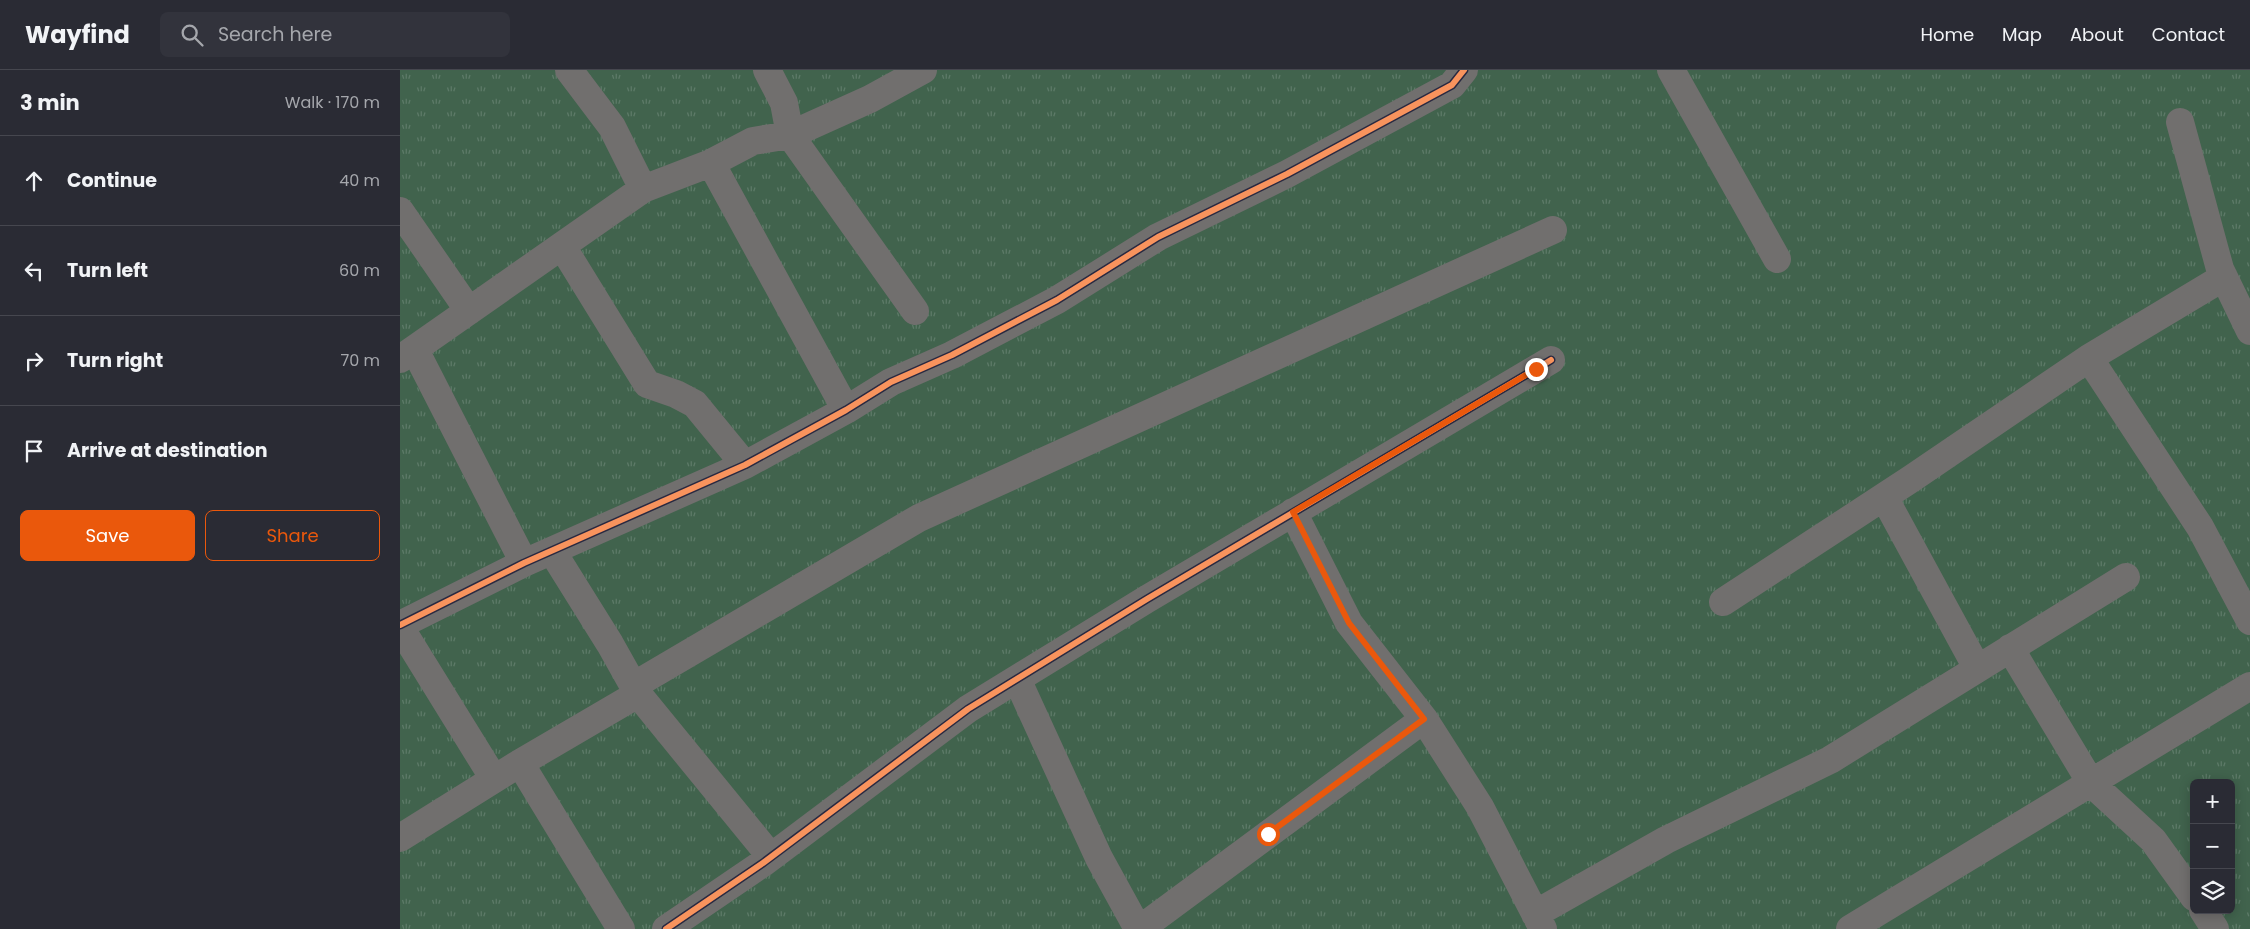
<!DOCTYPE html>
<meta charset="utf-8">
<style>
:root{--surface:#2a2b34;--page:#32333c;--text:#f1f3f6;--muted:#a5a7ac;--line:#46474f;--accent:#ea580c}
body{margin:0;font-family:Poppins,sans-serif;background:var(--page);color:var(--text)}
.controls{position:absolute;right:15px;bottom:15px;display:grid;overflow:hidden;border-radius:8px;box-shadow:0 2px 12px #0003}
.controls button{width:45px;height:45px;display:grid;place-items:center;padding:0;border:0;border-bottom:1px solid var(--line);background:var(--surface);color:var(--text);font:25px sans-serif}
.stop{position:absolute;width:15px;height:15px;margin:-11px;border:4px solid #ea580c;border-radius:50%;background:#fff}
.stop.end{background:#ea580c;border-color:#fff;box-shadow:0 1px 5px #0008}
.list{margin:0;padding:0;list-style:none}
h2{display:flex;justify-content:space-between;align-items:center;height:65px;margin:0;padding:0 20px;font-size:21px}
h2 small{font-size:16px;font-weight:400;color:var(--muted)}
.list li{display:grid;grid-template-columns:32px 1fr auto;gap:15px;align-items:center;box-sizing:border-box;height:90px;padding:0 20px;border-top:1px solid var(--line)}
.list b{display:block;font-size:19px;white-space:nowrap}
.list em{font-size:16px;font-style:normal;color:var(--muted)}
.actions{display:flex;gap:10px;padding:15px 20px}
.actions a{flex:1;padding:11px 0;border:1px solid var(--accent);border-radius:8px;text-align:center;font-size:18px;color:var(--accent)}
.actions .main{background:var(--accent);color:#fff}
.icon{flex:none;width:28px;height:28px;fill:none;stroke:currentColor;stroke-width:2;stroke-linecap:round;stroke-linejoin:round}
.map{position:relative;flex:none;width:1850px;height:859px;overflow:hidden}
header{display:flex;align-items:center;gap:30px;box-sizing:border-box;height:70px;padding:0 25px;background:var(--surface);border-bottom:1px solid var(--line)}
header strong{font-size:24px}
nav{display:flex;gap:28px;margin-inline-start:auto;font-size:18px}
.search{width:350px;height:45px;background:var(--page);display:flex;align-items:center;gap:12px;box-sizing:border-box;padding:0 18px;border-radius:8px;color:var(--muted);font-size:19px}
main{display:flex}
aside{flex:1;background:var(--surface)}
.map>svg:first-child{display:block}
.grass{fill:url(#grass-tufts);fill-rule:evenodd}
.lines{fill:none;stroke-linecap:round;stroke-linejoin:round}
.street{stroke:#716f6e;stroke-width:28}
.cycleway-casing{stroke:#292941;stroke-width:9}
.cycleway{stroke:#f8935d;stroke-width:6}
.route{stroke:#ea580c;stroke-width:6}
</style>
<header>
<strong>Wayfind</strong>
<div class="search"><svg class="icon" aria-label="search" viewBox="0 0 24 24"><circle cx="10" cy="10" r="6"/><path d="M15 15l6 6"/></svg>Search here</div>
<nav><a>Home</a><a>Map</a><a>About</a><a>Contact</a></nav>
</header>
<main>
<aside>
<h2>3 min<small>Walk · 170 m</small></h2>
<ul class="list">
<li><svg class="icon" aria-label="ahead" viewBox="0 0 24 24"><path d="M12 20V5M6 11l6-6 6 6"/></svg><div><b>Continue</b></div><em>40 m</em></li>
<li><svg class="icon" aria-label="left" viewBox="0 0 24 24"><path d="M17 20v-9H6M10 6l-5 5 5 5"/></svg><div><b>Turn left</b></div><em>60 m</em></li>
<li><svg class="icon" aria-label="right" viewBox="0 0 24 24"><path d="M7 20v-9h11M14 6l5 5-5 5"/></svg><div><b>Turn right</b></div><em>70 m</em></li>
<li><svg class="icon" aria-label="arrive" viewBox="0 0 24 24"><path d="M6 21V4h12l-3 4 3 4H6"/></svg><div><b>Arrive at destination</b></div></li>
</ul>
<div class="actions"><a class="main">Save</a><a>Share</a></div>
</aside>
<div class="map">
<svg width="1850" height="859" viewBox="0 0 1850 859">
<defs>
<pattern id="grass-tufts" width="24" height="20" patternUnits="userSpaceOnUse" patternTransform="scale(1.25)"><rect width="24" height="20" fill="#41634d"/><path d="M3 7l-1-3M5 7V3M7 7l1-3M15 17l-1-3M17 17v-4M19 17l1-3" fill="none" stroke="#5d7a68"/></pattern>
</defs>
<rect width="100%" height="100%" fill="#383946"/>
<path class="grass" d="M0 0H1850V859H0ZM1794 713H1831V840H1794Z"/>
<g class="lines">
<path class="street" d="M169 0 212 57 243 119
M367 0 384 33 390 65 515 241
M1271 0 1377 189
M1780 52 1820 199 1850 261
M311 93 446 340
M0 141 69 241
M162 176 247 314 276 324 295 334 345 395
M15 280 124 493
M1689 288 1800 457 1850 551
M0 289 243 119 311 93 353 71 390 65 470 29 523 0
M1484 427 1577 598
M893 442 949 553 1024 649 1080 737 1143 859
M152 481 210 574 238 624 371 787
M1323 532 1511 409 1689 288 1824 207
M0 555 124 493 345 395 446 340 491 312 552 285 657 230 758 167 887 104 1052 15 1064 0
M0 557 94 709
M1610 578 1691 713 1753 770 1794 827
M617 609 699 788 738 859
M233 616 519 448 1153 160
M120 693 221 859
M0 768 120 693 238 624
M1803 840 1815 859
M1135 844 1266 770 1430 690 1726 507
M266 859 363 793 568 639 747 529 1151 290
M740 859 1024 649
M1450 859 1850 616"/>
<defs>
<path id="cycleway" d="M0 555 124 493 345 395 446 340 491 312 552 285 657 230 758 167 887 104 1052 15 1064 0
M266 859 363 793 568 639 747 529 1151 290"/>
</defs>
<use href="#cycleway" class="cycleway-casing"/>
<use href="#cycleway" class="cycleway"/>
</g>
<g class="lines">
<path class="route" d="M868 764 1024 649 949 553 893 442 1136 299"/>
</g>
</svg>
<div class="controls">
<button>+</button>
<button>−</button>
<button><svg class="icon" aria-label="layers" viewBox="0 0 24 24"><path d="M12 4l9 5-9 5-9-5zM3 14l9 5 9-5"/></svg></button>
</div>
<div class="stop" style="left:868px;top:764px"></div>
<div class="stop end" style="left:1136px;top:299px"></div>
</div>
</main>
